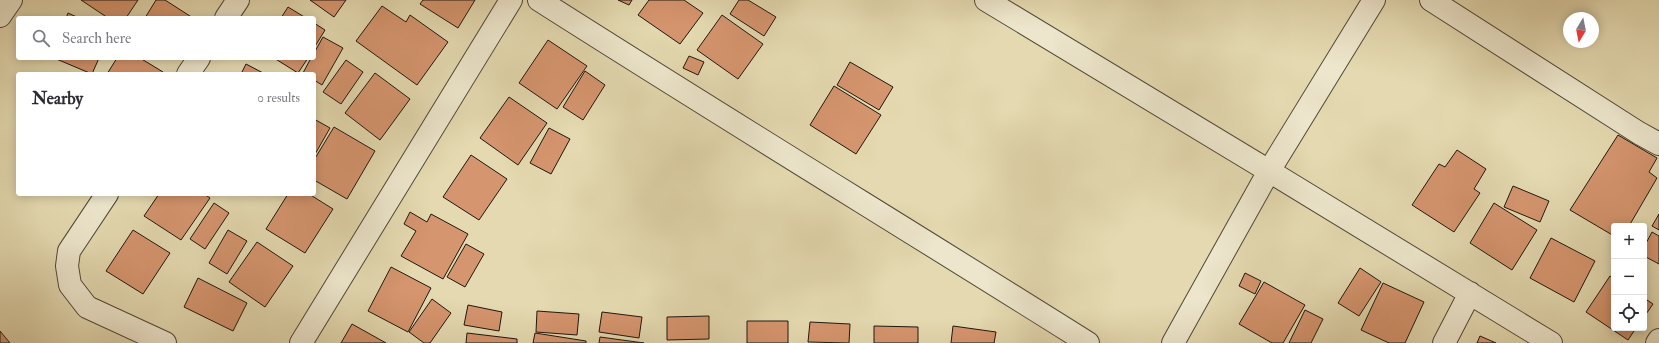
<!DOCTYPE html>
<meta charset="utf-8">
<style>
:root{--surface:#fff;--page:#f7f7f7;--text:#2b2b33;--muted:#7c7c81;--line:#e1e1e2}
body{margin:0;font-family:"IM FELL Double Pica",serif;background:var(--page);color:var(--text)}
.controls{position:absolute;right:12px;bottom:12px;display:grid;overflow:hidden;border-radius:4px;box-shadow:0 2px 10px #0003}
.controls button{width:36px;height:36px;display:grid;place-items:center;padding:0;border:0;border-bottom:1px solid var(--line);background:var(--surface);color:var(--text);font:20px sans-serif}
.compass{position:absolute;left:1563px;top:12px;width:36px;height:36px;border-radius:50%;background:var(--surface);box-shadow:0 2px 10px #0003;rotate:190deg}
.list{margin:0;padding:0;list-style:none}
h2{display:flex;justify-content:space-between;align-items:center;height:52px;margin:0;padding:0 16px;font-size:17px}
h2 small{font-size:13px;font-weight:400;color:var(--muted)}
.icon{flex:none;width:22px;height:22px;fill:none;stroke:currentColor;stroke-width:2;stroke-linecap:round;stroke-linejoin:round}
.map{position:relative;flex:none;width:1659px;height:343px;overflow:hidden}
.search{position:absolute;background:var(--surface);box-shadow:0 2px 10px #0003;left:16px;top:16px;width:300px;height:44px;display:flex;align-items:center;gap:10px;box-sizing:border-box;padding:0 14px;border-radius:4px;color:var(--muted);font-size:15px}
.panel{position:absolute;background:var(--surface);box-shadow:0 2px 10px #0003;left:16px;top:72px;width:300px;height:124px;border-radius:4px}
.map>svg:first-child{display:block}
.building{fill:#d5956e;stroke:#1f170e}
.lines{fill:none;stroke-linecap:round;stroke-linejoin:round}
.minor-casing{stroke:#504836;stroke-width:24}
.minor{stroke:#ede6cc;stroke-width:22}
</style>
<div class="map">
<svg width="1659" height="343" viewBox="0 0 1659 343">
<rect width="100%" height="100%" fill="#e4d9b0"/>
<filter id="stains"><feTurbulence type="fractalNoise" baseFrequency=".005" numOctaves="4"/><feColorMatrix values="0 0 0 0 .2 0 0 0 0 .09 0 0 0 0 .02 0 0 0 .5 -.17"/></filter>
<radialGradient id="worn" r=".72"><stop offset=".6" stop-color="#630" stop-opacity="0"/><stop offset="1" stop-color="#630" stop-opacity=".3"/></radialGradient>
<path class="building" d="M81 0H138L126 18H108Z
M156 0H165L193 18H145Z
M310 0H346L334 17Z
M423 0H475L458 28 420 4Z
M618 0H632L629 5Z
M649 0H684L703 13 680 44 638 15Z
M739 0H748L776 17 764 36 730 14Z
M382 6 406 22 410 15 448 42 417 85 356 41Z
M288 7 306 18H281Z
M68 13 79 18H66Z
M722 15 763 44 738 79 697 50Z
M314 23 325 30 314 48Z
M323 37 343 48 322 85 314 80V74L303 73 311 58H314V53Z
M548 40 587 66 557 109 519 83Z
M689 56 704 62 698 75 683 68Z
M54 58H99L92 74Z
M117 58H140L163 72 162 74H107Z
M274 58H308L298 73Z
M346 60 363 72 341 104 323 92Z
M850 62 893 87 879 110 837 85Z
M246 64 265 74H241Z
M585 71 605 85 583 120 563 107Z
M375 73 410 99 380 140 345 113Z
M834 86 881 115 856 154 810 125Z
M509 97 547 123 518 165 480 138Z
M314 119 330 128 314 156Z
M334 127 375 151 347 199 314 180V160Z
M549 128 570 139 551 174 530 163Z
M1618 135 1657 158 1649 172 1657 178 1629 226H1614V236L1570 210Z
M1457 150 1486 169 1474 189 1480 193 1454 232 1412 205 1439 164 1445 167Z
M471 155 507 179 479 220 443 197Z
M1513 186 1549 201 1540 222 1504 207Z
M159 194H204L210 198 181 240 144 216Z
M288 194H309L333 209 305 253 266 229Z
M214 203 229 213 205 249 190 239Z
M1494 203 1537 230 1512 270 1470 243Z
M410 212 427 222 431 214 468 234 443 279 401 256 416 231 404 224Z
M1659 214V230L1652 226Z
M133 230 170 253 143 294 106 271Z
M228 230 247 241 227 274 209 263Z
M1652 232 1659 236V264L1644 256V247Z
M1551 238 1595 261 1574 302 1530 278Z
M257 242 293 266 265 307 229 282Z
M466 244 484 254 465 287 447 277Z
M391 267 431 288 408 332 368 311Z
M1360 268 1381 282 1359 316 1338 303Z
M1245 273 1261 281 1255 294 1239 286Z
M1610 276 1614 278V328H1636L1628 340 1586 312Z
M198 278 247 303 233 331 184 307Z
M1264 282 1305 305 1283 343H1272L1239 324Z
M1383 283 1424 302 1405 343H1389L1361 330Z
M1644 298 1653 304 1644 317Z
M432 299 451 313 430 343H424L409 332Z
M468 305 502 312 499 331 464 325Z
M1305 310 1323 319 1311 343H1289Z
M537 311 579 314 577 335 536 332Z
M602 312 642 317 639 338 599 332Z
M709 316V339L667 340V317Z
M747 321H788V343H747Z
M810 322 850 324 849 343 808 342Z
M352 324 386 343H341Z
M874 326 918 327V343H874Z
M953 326 996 332 994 343H951Z
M0 331 10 343H0Z
M467 333 517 339V343H466Z
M535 333 586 341V343H533Z
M1480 336 1496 343H1477Z
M600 337 644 343H599Z"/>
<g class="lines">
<defs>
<path id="minor" d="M539 0C721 116 905 228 1088 343
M986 0 1269 171 1374 0
M1431 0 1639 133 1659 144
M0 16 11 0
M226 18 238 0
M188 74 199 58
M107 194 69 251 67 266 70 285 87 307 165 343
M301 343 511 0
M1173 343 1269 171 1551 343
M1444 343 1470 293
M1657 343 1659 340"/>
</defs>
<use href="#minor" class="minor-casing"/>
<use href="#minor" class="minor"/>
</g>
<rect width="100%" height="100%" filter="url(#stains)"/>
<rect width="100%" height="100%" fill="url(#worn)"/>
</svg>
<div class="controls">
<button>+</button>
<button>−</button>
<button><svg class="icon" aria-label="locate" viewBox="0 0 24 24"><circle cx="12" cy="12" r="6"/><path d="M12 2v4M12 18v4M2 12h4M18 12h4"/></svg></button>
</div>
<svg class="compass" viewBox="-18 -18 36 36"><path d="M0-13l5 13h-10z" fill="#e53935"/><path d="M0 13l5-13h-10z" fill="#7c7c81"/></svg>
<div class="search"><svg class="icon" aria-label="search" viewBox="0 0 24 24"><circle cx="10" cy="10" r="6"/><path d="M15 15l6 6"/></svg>Search here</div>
<section class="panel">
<h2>Nearby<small>0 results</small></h2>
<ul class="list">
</ul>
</section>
</div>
